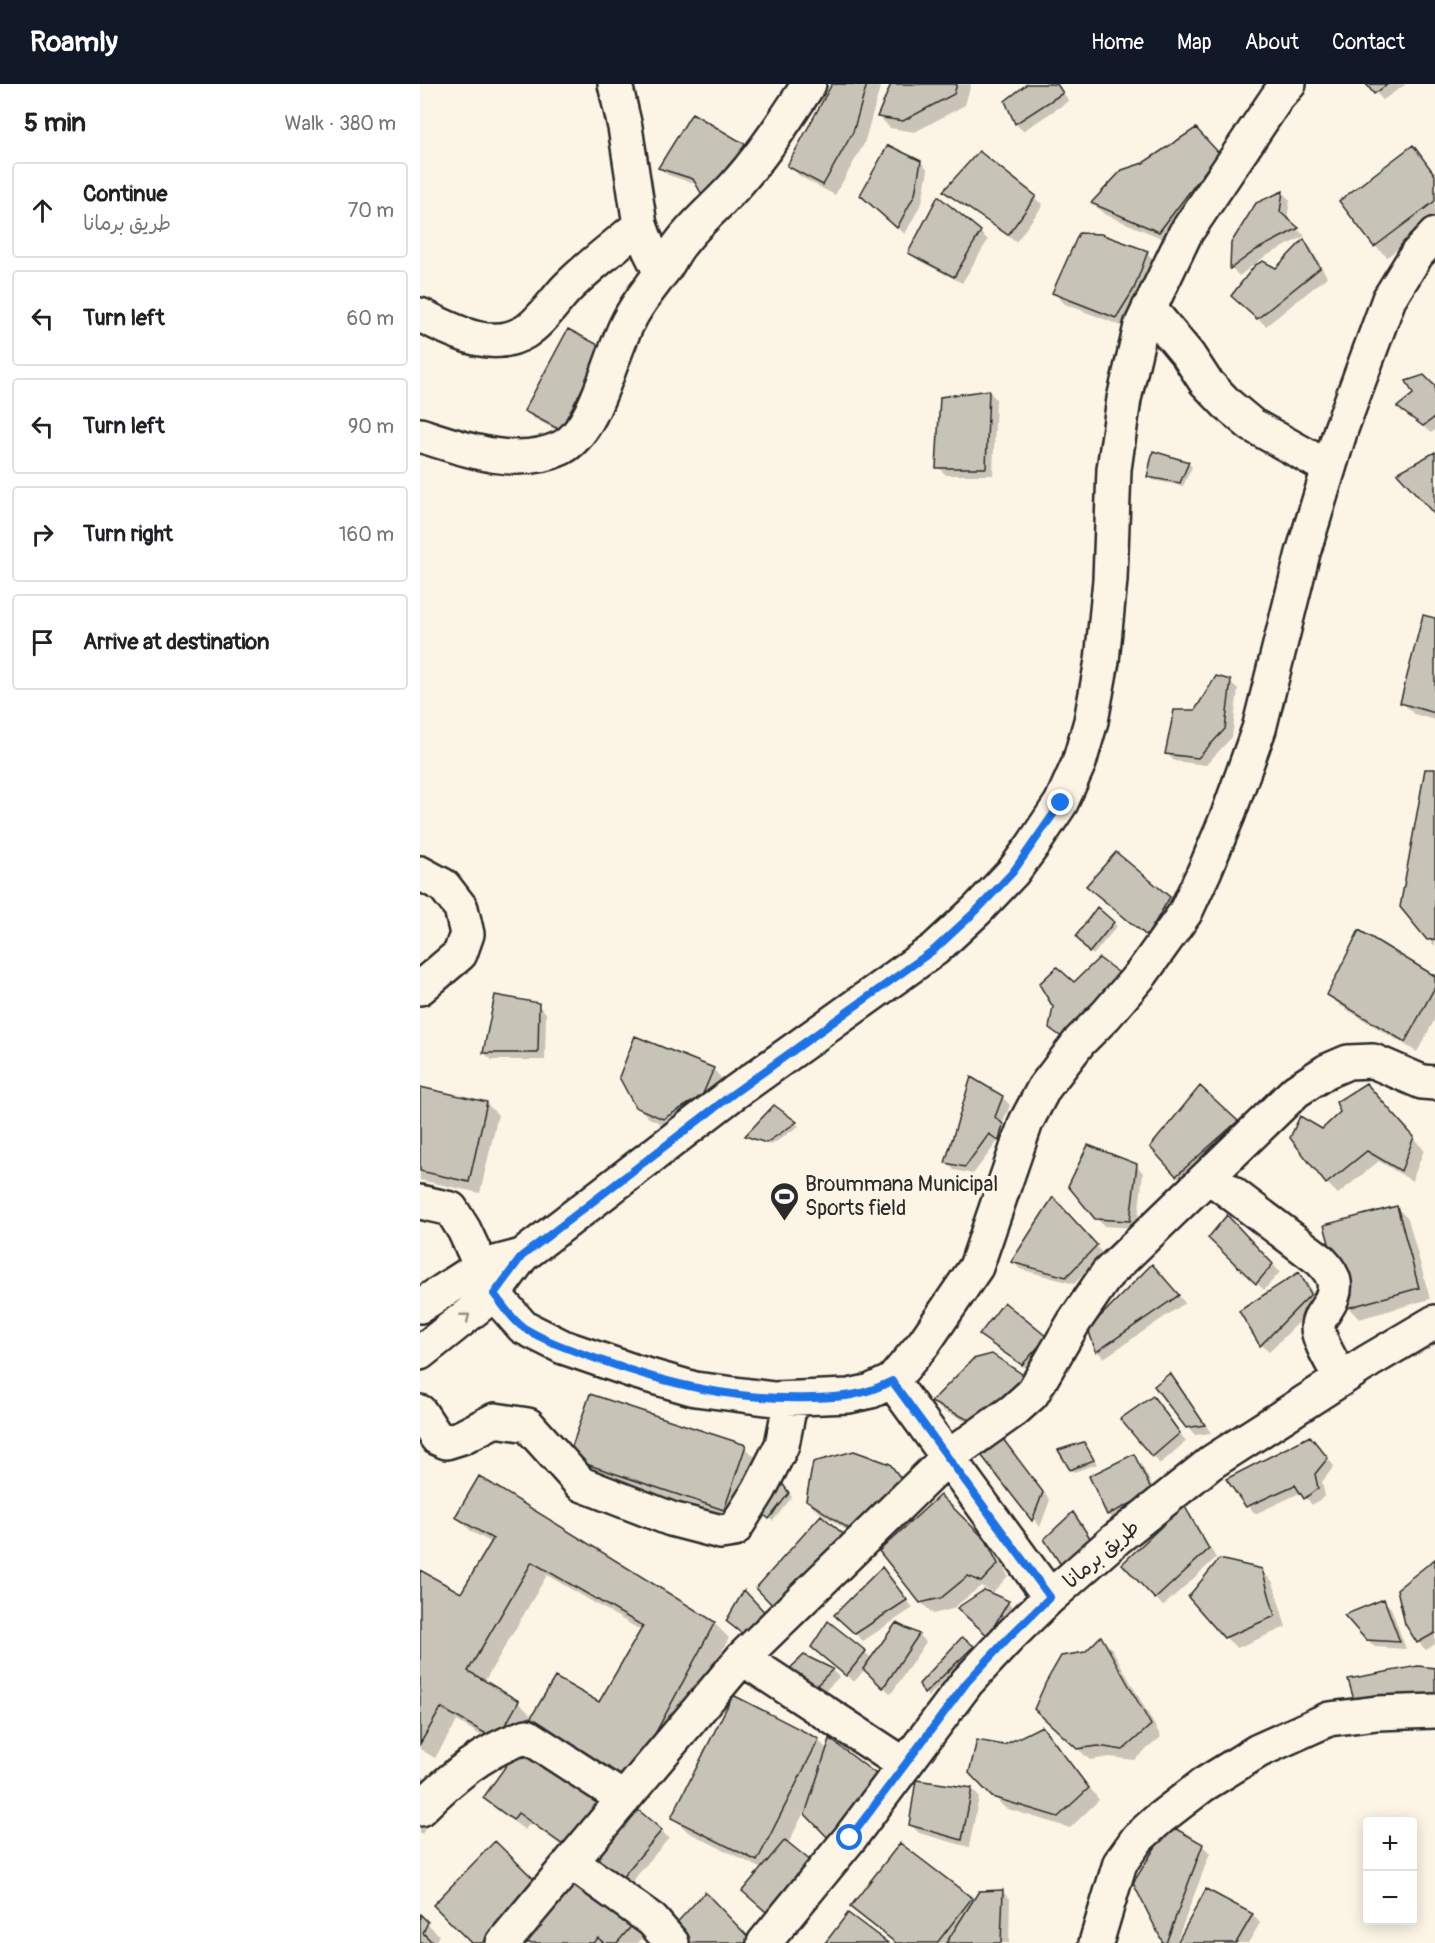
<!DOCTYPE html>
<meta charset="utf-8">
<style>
:root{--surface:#fff;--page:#f2f2f2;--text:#202124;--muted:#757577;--line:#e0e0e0;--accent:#111827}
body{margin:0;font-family:Pangolin,"Playpen Sans Arabic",sans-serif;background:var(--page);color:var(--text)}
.controls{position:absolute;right:18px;bottom:18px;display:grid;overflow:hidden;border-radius:6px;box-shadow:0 3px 15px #0003}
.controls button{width:54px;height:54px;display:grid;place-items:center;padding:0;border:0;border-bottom:2px solid var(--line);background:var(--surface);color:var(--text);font:30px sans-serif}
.stop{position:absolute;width:18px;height:18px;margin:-14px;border:4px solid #1a73e8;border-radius:50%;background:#fff}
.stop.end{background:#1a73e8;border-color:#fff;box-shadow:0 2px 6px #0008}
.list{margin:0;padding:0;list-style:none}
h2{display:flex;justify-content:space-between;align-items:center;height:78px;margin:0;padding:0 24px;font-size:26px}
h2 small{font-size:20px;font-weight:400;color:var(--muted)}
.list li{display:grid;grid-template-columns:39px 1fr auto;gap:18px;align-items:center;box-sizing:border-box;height:96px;margin:0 12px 12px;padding:0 12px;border:2px solid var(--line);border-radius:6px}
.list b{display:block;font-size:22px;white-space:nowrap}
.list p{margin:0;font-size:20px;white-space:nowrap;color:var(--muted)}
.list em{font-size:20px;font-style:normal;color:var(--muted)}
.icon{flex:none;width:33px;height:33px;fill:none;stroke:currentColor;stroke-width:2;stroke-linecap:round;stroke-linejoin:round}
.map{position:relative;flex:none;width:1015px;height:1859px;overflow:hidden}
header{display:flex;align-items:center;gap:36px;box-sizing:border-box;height:84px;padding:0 30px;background:var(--accent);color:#fff}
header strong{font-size:28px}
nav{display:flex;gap:33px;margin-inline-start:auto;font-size:21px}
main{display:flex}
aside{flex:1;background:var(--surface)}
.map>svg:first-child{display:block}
.shadow{fill:#0003;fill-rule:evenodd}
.building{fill:#c8c3b7;stroke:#2b2b2b;stroke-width:1.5}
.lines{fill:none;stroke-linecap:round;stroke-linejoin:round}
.minor-casing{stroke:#2b2b2b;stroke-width:38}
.secondary-casing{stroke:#2b2b2b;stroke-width:38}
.minor{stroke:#fcf5e5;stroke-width:33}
.secondary{stroke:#fcf5e5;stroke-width:33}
.oneway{stroke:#949088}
.route{stroke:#1a73e8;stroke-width:8}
.labels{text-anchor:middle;stroke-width:6;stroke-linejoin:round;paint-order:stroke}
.poi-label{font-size:21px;fill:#2b2b2b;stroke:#fcf5e5;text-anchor:start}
.street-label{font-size:21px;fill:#2b2b2b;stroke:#fcf5e5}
</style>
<header>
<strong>Roamly</strong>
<nav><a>Home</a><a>Map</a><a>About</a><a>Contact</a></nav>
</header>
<main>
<aside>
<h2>5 min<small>Walk · 380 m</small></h2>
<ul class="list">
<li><svg class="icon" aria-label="ahead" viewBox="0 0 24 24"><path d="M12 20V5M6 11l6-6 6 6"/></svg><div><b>Continue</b><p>طريق برمانا</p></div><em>70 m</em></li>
<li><svg class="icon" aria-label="left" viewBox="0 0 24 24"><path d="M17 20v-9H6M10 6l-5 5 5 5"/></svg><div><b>Turn left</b></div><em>60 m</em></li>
<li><svg class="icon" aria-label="left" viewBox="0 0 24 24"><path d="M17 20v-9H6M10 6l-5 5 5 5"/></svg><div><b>Turn left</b></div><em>90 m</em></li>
<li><svg class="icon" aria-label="right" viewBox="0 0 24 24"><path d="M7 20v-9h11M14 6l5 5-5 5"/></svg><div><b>Turn right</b></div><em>160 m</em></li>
<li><svg class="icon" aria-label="arrive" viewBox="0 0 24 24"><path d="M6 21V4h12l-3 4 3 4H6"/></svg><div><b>Arrive at destination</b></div></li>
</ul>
</aside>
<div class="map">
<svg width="1015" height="1859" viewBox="0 0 1015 1859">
<rect width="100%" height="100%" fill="#fcf5e5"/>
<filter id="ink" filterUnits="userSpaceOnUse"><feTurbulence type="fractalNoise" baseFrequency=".0167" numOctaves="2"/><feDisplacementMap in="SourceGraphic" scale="12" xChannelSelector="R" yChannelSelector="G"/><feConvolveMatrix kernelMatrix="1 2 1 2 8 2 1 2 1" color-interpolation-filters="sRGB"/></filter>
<g filter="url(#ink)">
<path class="shadow" d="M413 0H461L444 60 415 111 381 93 369 82Z
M473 0H551L545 21 495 48 470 44 459 32Z
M610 0H637L649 17 603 47 596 40 587 18Z
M948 0H986L963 16Z
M273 31 279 101 248 91 240 84Z
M787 58 810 82 751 158 684 130 673 119Z
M992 63 1015 89V137L967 173 955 162Z
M559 69 623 121 596 158 533 114 525 107Z
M501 78 508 86 502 118 485 150 449 118Z
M863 109 870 116 867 136 885 152 844 173 819 192 812 184 813 159 837 120Z
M560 148 568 156 542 199 498 176 490 168Z
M884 157 891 164 907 193 846 242 821 219Z
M727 169 738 180 707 244 645 220 634 209Z
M183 265 148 352 113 334 106 327Z
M1015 304V346L1011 349 979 323Z
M569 307 576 315 573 391H526L518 383Z
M734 369 769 380 772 383 763 402 732 396 728 393Z
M1015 536V636L994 630 982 618Z
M810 598 818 605 812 653 786 681 754 677 747 669 776 627Z
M1015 687V862L1008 855Z
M675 809 749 814 756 822 735 858Z
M693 839 697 842 673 871 670 868Z
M1015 894V935L997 968 921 922 909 911Z
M118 921 126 929 125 976H72L64 969Z
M293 985 304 997 256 1046 229 1034 217 1022Z
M780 1004 824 1046 764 1099 757 1091Z
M0 1005 66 1019 78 1031 60 1109 0 1096Z
M582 1013 590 1021 582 1041 590 1049 587 1063 578 1057 553 1090 534 1086 527 1079Z
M957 1013 1004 1066 992 1097 959 1077 918 1110 907 1099 902 1047Z
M354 1023 379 1042 351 1061 330 1055 327 1052Z
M716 1081 723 1089 717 1144 684 1142 676 1134Z
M641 1122 683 1170 654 1200 600 1185 592 1177Z
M976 1123 988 1135 1010 1215 939 1235 928 1223Z
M807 1133 860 1188 844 1206 790 1154Z
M740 1189 765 1219 684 1274 677 1267Z
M879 1190 886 1197 898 1219 849 1268 841 1261 821 1228Z
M561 1251 626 1254 610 1287 569 1258Z
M750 1291 757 1298 791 1349 775 1351 768 1343Z
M620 1306 572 1350 520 1325 513 1318Z
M732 1314 766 1357 740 1380 703 1335Z
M664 1359 677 1380 654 1388 651 1385Z
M898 1362 914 1382 902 1398 905 1412 892 1421 882 1408 835 1430 809 1395Z
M325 1363 336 1374 315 1436 162 1385 150 1374Z
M590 1365 630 1416 620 1443 564 1372Z
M713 1372 721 1380 740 1417 696 1437 688 1430Z
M469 1381 500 1418 453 1463 399 1428 387 1416Z
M360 1398 372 1413 353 1437 341 1428Z
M520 1413 577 1469 588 1492 573 1508 561 1502 532 1525 513 1530 501 1518Z
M764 1423 771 1431 796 1474 743 1522 704 1480Z
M653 1430 660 1437 681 1468 626 1455Z
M37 1433 294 1539 309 1554 221 1718 92 1670 37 1637 15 1674 0 1665V1487L41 1511 72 1459 52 1448ZM127 1491 222 1547 179 1620 113 1633 98 1618 64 1598Z
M1015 1477V1560L1006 1566 998 1558Z
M841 1487 853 1498 866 1543 817 1564 805 1553Z
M469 1492 493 1524 443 1557 424 1539Z
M963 1516 971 1524 986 1565 955 1563 947 1555Z
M588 1519 595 1526 576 1558 546 1531Z
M498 1551 506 1558 471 1610 445 1585 434 1598 401 1571 445 1568 452 1575Z
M681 1554 692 1565 741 1653 714 1676 690 1673 670 1676 627 1636 666 1569Z
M553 1563 556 1566 508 1613 500 1600Z
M385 1572 412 1586 419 1593 394 1618Z
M622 1644 633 1656 679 1716 650 1744 585 1724 551 1689 585 1663Z
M398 1656 408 1666 391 1718H389L368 1760 342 1785 268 1748 253 1733Z
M100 1664 158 1774 110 1739 105 1746 76 1725 64 1714Z
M0 1691 10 1696 25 1711 2 1750 0 1749Z
M552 1705 559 1713 549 1763 499 1749 491 1741Z
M241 1747 249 1754 202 1809 172 1783Z
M480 1761 554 1818 582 1807 590 1815 589 1859H475L443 1834 432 1823Z
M782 1761 790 1769 756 1859H744Z
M786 1807 833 1831 840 1839 828 1859H758Z
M0 1832 19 1851 15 1859H0Z
M213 1840 224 1852 218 1859H99Z"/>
<path class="building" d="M412 0H447L433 48 403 101 367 82Z
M471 0H537L534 10 483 37 457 33Z
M607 0H637L643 9 595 40 585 17Z
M946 0H968L954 10Z
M272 29 328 62 285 116 273 95 238 84Z
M776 44 799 69 739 148 671 119 702 86 723 79Z
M468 61 501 77 495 110 477 144 440 111Z
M993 61 1015 91V117L954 163 919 117Z
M559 67 616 112 588 151 523 107Z
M863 107 860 128 879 144 836 166 810 185 811 159 836 119Z
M518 112 561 147 534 193 488 169Z
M659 149 681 150 728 167 714 205 696 234 632 209Z
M884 155 900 184 837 235 811 212 835 181 843 177 856 184Z
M148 245 184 264 140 346 104 327Z
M1004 291 1015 302V333L1003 342 977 323 993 310 986 297Z
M569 306 566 384H516L520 313Z
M733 367 769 378 760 399 727 393Z
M1015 368V431L977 389Z
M1003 531 1015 534V629L980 619Z
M796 592 811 596 805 645 778 674 745 670 754 626H775Z
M1005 685H1015V855L1007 856 980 823Z
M696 768 750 813 727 852 666 802Z
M677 823 694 838 669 869 656 852Z
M939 846 1015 892V903L985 958 907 911Z
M679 874 702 891 646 956 629 944 633 923 619 900 637 883 654 898Z
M75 911 119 919 118 969H63Z
M215 952 294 984 282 1012 243 1035 215 1023 199 993Z
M551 993 583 1012 575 1033 583 1040 579 1057 569 1050 545 1083 525 1079Z
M946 999 994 1053 981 1087 947 1067 906 1100 870 1054 880 1032 902 1045 920 1028 916 1018Z
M780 1002 818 1037 756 1092 730 1063Z
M0 1003 67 1018 49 1098 0 1087Z
M354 1021 377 1038 346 1059 325 1052Z
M668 1061 717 1080 710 1137 675 1135 648 1102Z
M633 1113 677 1161 646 1193 591 1178Z
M977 1122 999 1204 927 1224 904 1141Z
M807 1131 853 1180 836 1200 788 1154Z
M732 1180 759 1211 676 1268 668 1245Z
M879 1188 891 1210 840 1262 819 1227Z
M584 1218 627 1253 602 1281 559 1251Z
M572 1270 614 1298 564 1343 511 1318 553 1275Z
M750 1289 785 1341 766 1344 734 1302Z
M170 1310 326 1361 304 1426 148 1374Z
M733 1312 760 1349 732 1373 700 1335Z
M890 1352 908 1374 895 1390 898 1404 884 1415 875 1401 826 1423 806 1395Z
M583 1355 623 1408 612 1437 562 1372Z
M664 1358 674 1376 650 1386 638 1366Z
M434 1367 470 1380 489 1405 441 1453 386 1416 393 1378Z
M714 1370 733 1409 687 1431 669 1392Z
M59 1392 295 1538 206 1704 104 1645 135 1593 179 1618 223 1542 112 1478 48 1587 99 1617 77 1656 21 1624 0 1660V1486L41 1509 73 1455 35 1433Z
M357 1392 369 1409 349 1435 336 1424Z
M520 1411 566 1456 578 1480 561 1498 548 1492 521 1514 500 1519 459 1467Z
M764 1421 789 1465 735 1515 702 1480Z
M653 1428 674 1460 643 1484 624 1455Z
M401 1431 435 1460 356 1525 336 1504Z
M799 1475 842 1485 855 1532 804 1554 768 1513Z
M1015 1475V1549L997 1559 985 1540 977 1505Z
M462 1483 487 1516 435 1550 414 1531Z
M324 1506 352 1536 329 1555 306 1537Z
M564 1506 589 1517 568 1552 537 1524Z
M964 1515 980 1558 946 1556 924 1531Z
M408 1537 446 1567 426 1592 391 1563Z
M476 1539 499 1550 463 1604 443 1585Z
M681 1552 731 1641 703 1666 678 1662 657 1665 614 1625 626 1598 641 1572 665 1568Z
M542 1553 554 1562 504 1610 499 1600Z
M384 1571 413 1585 386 1612 362 1592Z
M998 1582 1015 1584V1616L936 1623 928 1595Z
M313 1611 399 1655 337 1777 251 1734Z
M622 1642 669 1704 638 1733 572 1713 549 1689 557 1656 584 1661Z
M410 1655 464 1696 410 1756 385 1730Z
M100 1662 179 1719 146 1763 98 1729 93 1736 63 1714Z
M496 1696 552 1704 542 1756 489 1741Z
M210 1719 242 1746 194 1803 162 1776Z
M749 1741 783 1760 746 1859H743L713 1799Z
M365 1756 397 1782 353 1834 322 1807Z
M75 1757 120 1801 62 1859H51L13 1821Z
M480 1759 552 1814 517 1859H476L430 1823Z
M156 1790 214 1839 197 1859H184L178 1854 173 1859H97Z
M786 1805 833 1830 816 1859H757Z
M583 1806 581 1859H526L559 1807Z
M285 1808 334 1859H259L250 1846Z
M428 1829 468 1859H405Z
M0 1830 8 1838 3 1849 13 1859H0Z"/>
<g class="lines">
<defs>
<path id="minor" d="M195 0 205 43 220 141 229 165 241 189
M729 224 768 271 785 297 808 321 832 341 909 384
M0 231C32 246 70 269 105 248 121 238 133 219 146 205 168 182 196 162 220 141
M0 351C43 365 97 385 141 364 176 347 190 271 208 238 217 219 229 206 241 189 249 180 253 168 261 159 278 136 302 118 320 96 346 66 368 32 389 0
M0 789 24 802 41 824 47 850 40 870 0 904
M789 1092 900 1176C917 1193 919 1205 906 1225 902 1231 898 1236 898 1243 898 1257 914 1281 921 1295
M0 1118 31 1125 44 1146 74 1210 103 1243 143 1263 216 1288 275 1305 354 1315 429 1312 451 1307 472 1297 504 1259 556 1183 606 1038 624 1004 660 957 686 931 722 889 765 829 785 786 808 731 839 645 883 469 921 345 969 215 997 170 1015 151
M472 1297 630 1513
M0 1328 17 1354 26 1358 42 1353 75 1336 108 1341 161 1400 251 1435 301 1448 314 1446 339 1406 362 1361 371 1315
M322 1574 485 1681
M0 1725C32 1693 64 1666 107 1652L204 1715
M151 1778 232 1836 252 1859
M83 1859 322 1574 528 1373 593 1327 612 1310 654 1238 687 1190 876 1007 907 987 928 978 953 977 1002 998 1015 999
M344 1859 430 1754 547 1598 588 1554 630 1513 696 1455 792 1378 949 1277 1015 1238
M676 1859 700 1779 718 1754 739 1735 783 1701 838 1667 909 1635 957 1629 1015 1627"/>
<path id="secondary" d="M0 1222 60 1183 102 1172
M0 1269 74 1210 102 1172 314 1009 515 865 557 826 593 788 613 761 641 719 659 679 671 637 682 577 690 496 694 385 704 315 721 242 765 150 858 12 869 0"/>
</defs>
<use href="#minor" class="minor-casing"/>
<use href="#secondary" class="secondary-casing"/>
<use href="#minor" class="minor"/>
<use href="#secondary" class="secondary"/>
</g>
<defs><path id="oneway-chevron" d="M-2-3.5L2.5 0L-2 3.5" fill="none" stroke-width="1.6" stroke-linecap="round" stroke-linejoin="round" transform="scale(1.5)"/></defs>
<use class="oneway" href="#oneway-chevron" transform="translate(46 1233) rotate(-39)"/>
</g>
<g class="lines" filter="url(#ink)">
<path class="route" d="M430 1754 547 1598 588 1554 630 1513 472 1297C442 1312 425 1313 393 1314 317 1317 251 1301 180 1276 154 1267 127 1258 104 1244 92 1236 83 1221 74 1210L102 1172 314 1009 515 865 557 826 593 788 641 719"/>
</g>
<defs>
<symbol id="stadium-pin" viewBox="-11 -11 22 30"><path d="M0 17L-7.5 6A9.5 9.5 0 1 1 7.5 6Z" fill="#2b2b2b" stroke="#fcf5e5"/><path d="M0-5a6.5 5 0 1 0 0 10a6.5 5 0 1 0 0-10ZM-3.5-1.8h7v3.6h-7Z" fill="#fff"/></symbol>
</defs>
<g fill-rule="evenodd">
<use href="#stadium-pin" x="348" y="1096" width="33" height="45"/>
</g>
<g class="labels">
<g class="poi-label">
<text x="385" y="1107">Broummana Municipal<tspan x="385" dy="24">Sports field</tspan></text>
</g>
<g class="street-label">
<text transform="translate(681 1470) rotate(-41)" y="7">طريق برمانا</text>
</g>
</g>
</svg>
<div class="controls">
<button>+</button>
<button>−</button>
</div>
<div class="stop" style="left:430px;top:1754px"></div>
<div class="stop end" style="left:641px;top:719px"></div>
</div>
</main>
